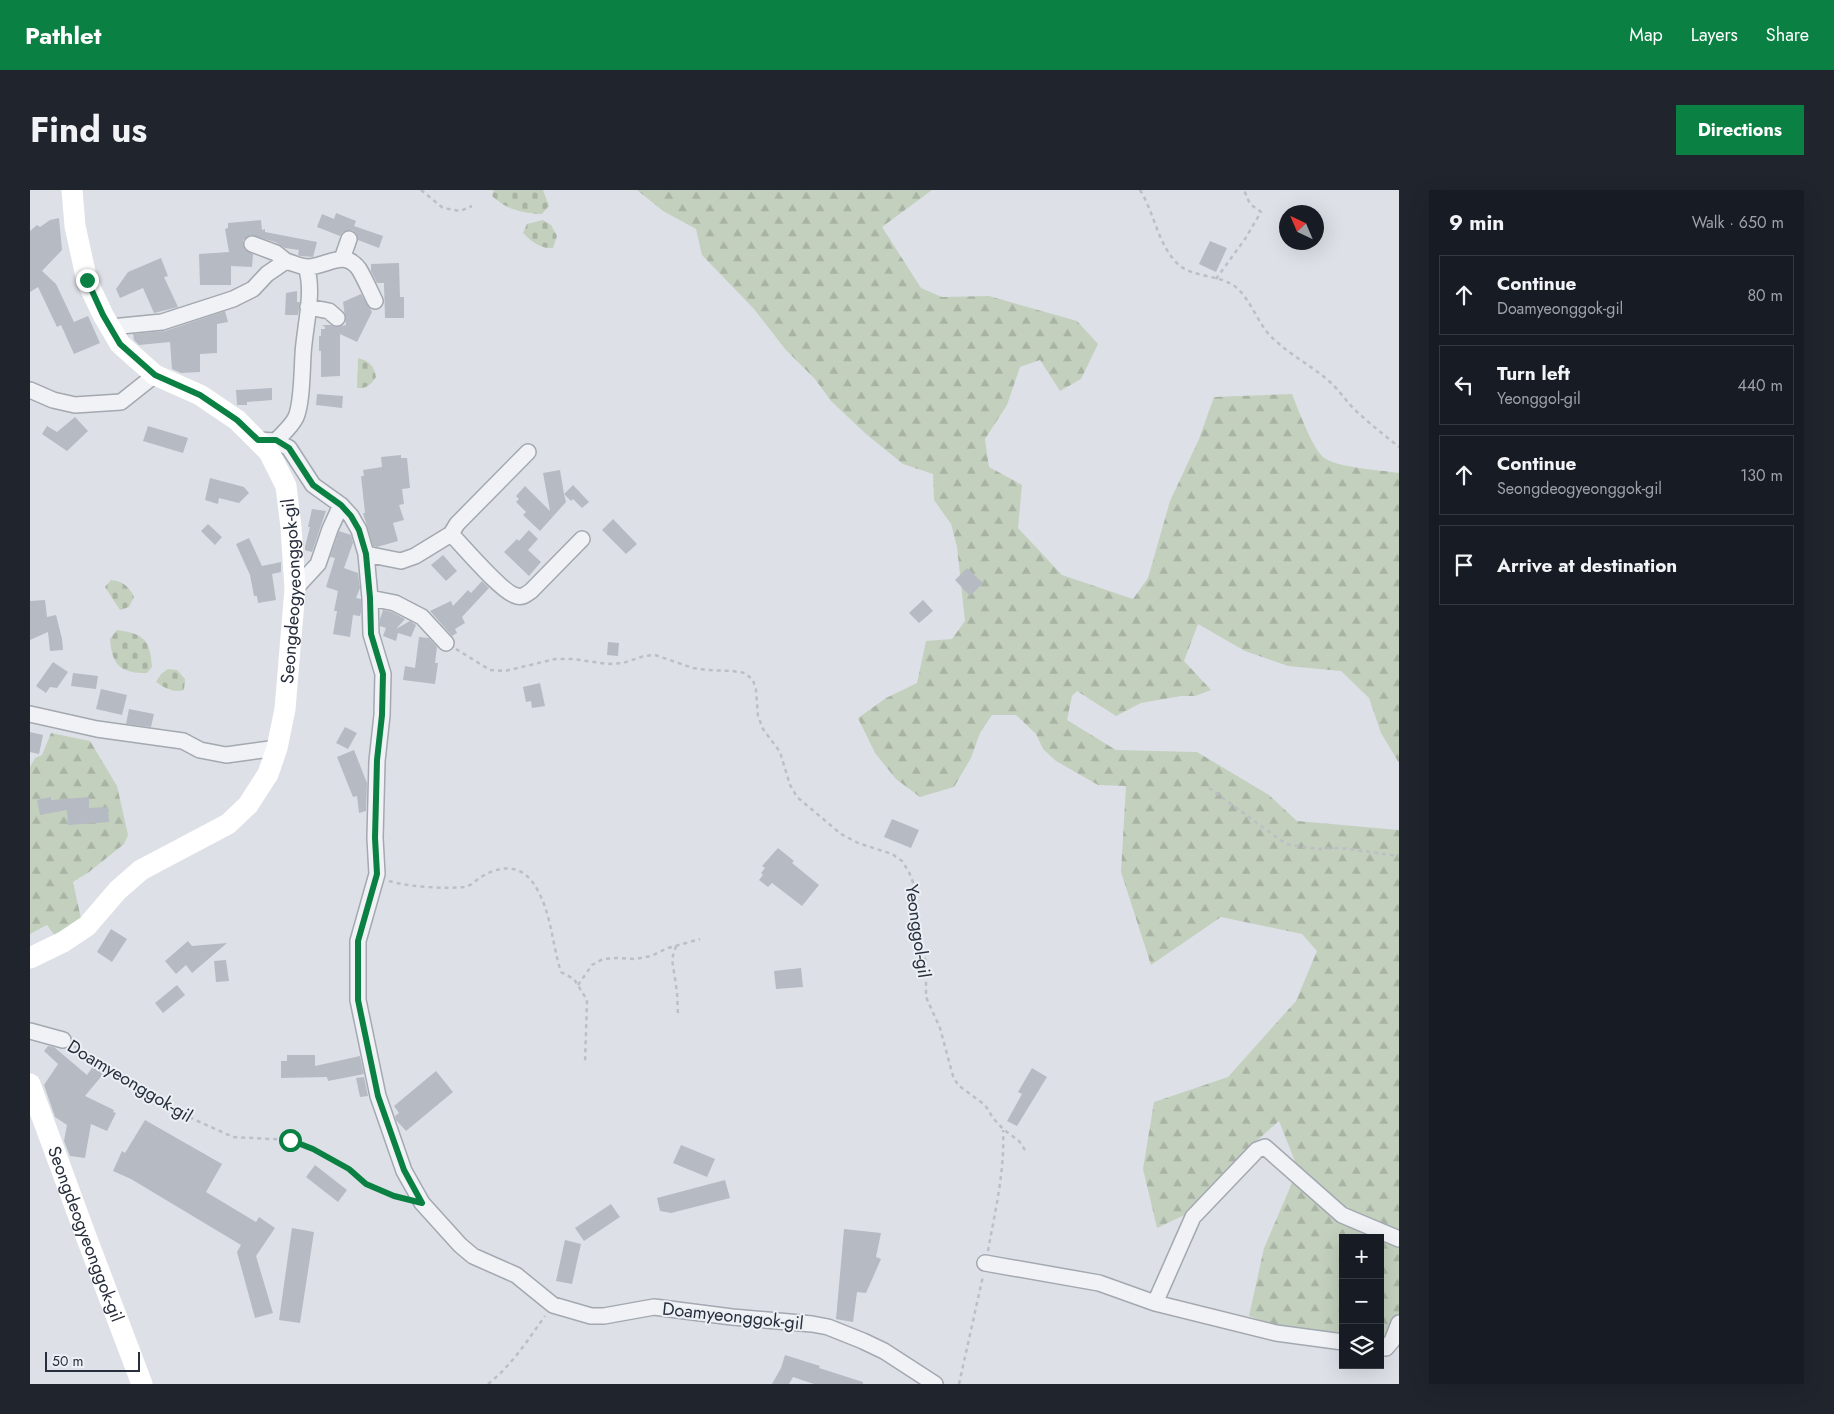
<!DOCTYPE html>
<meta charset="utf-8">
<style>
:root{--surface:#171b24;--page:#20242c;--text:#f1f3f6;--muted:#9ea1a6;--line:#363941;--accent:#0b8043}
body{margin:0;font-family:Jost,sans-serif;background:var(--page);color:var(--text)}
.controls{position:absolute;right:15px;bottom:15px;display:grid;overflow:hidden;border-radius:0px;box-shadow:0 5px 20px #0002}
.controls button{width:45px;height:45px;display:grid;place-items:center;padding:0;border:0;border-bottom:1px solid var(--line);background:var(--surface);color:var(--text);font:25px sans-serif}
.compass{position:absolute;left:1249px;top:15px;width:45px;height:45px;border-radius:50%;background:var(--surface);box-shadow:0 5px 20px #0002;rotate:316deg}
.scale{position:absolute;left:15px;bottom:12px;width:95px;box-sizing:border-box;padding-left:5px;border:2px solid #272f3d;border-top:0;font-size:14px;line-height:18px;white-space:nowrap;color:#272f3d;-webkit-text-stroke:4px #ecf0f4;paint-order:stroke}
.stop{position:absolute;width:15px;height:15px;margin:-11px;border:4px solid #0b8043;border-radius:50%;background:#fff}
.stop.end{background:#0b8043;border-color:#fff;box-shadow:0 1px 5px #0008}
.list{margin:0;padding:0;list-style:none}
h2{display:flex;justify-content:space-between;align-items:center;height:65px;margin:0;padding:0 20px;font-size:21px}
h2 small{font-size:16px;font-weight:400;color:var(--muted)}
.list li{display:grid;grid-template-columns:32px 1fr auto;gap:15px;align-items:center;box-sizing:border-box;height:80px;margin:0 10px 10px;padding:0 10px;border:1px solid var(--line);border-radius:0px}
.list b{display:block;font-size:19px;white-space:nowrap}
.list p{margin:0;font-size:16px;white-space:nowrap;color:var(--muted)}
.list em{font-size:16px;font-style:normal;color:var(--muted)}
.icon{flex:none;width:28px;height:28px;fill:none;stroke:currentColor;stroke-width:2;stroke-linecap:round;stroke-linejoin:round}
.map{position:relative;flex:none;width:1369px;height:1194px;overflow:hidden;border-radius:0px}
header{display:flex;align-items:center;gap:30px;box-sizing:border-box;height:70px;padding:0 25px;background:var(--accent);color:#fff}
header strong{font-size:24px}
nav{display:flex;gap:28px;margin-inline-start:auto;font-size:18px}
.intro{display:flex;align-items:center;justify-content:space-between;box-sizing:border-box;height:120px;padding:0 30px}
h1{margin:0;font-size:35px}
.button{padding:12px 22px;border-radius:0px;background:var(--accent);color:#fff;font-size:18px;font-weight:700}
main{display:flex;gap:30px;padding:0 30px}
aside{flex:1;background:var(--surface);border-radius:0px;box-shadow:0 5px 20px #0002}
.map>svg:first-child{display:block}
.forest{fill:url(#forest-firs)}
.cemetery{fill:url(#cemetery-stones)}
.building{fill:#b5bac3}
.lines{fill:none;stroke-linecap:round;stroke-linejoin:round}
.minor-casing{stroke:#a3a8b1;stroke-width:18}
.path{stroke:#bcbfc5;stroke-width:2.5;stroke-dasharray:4 4;stroke-linecap:butt}
.minor{stroke:#f0f2f5;stroke-width:15}
.secondary{stroke:#fff;stroke-width:21}
.route{stroke:#0b8043;stroke-width:6}
.labels{text-anchor:middle;stroke-width:4;stroke-linejoin:round;paint-order:stroke}
.street-label{font-size:18px;fill:#272f3d;stroke:#ecf0f4}
</style>
<header>
<strong>Pathlet</strong>
<nav><a>Map</a><a>Layers</a><a>Share</a></nav>
</header>
<div class="intro"><h1>Find us</h1><a class="button">Directions</a></div>
<main>
<div class="map">
<svg width="1369" height="1194" viewBox="0 0 1369 1194">
<defs>
<pattern id="forest-firs" width="22" height="20" patternUnits="userSpaceOnUse" patternTransform="scale(1.25)"><rect width="22" height="20" fill="#c3d0be"/><path d="M5 1l3.5 6h-7zM16 11l3.5 6h-7z" fill="#a8b3a4"/></pattern>
<pattern id="cemetery-stones" width="16" height="16" patternUnits="userSpaceOnUse" patternTransform="scale(1.25)"><rect width="16" height="16" fill="#c3d0be"/><path d="M2 7V4a2 2 0 0 1 4 0v3zM10 15v-3a2 2 0 0 1 4 0v3z" fill="#a8b3a4"/></pattern>
</defs>
<rect width="100%" height="100%" fill="#dde1e7"/>
<path class="forest" d="M607 0H902L852 37 891 98 912 107 959 106 1047 131 1068 154 1051 189 1030 201 1010 170 990 177 977 215 955 249 959 277 992 295 988 338 1032 385 1103 409 1118 388 1140 311 1169 249 1184 207 1262 204C1268 219 1282 257 1293 267 1306 278 1351 280 1369 283V573L1351 543 1339 508 1311 481 1258 476 1215 461 1168 434 1154 471 1181 500 1165 506H1151L1111 513 1086 526 1047 501 1042 506 1037 530 1086 560 1167 562 1239 605 1267 631 1369 640V1149L1350 1148V1048H1313V1147L1272 1145 1219 1126 1234 1058 1268 979 1249 931 1216 960 1163 1021 1127 1038 1113 979 1124 912 1198 887 1266 811 1287 761 1272 744 1191 727 1121 775 1091 682 1096 596 1068 595 1026 571 1013 559 1006 544 986 525H962L950 543 941 568 924 597 890 607 866 589 845 563 828 528 856 508 887 493 896 451 922 449 935 431 927 357 921 334 904 310 903 284 873 274 836 244 801 211 785 189 755 159 724 119 672 65 666 39 633 21Z
M21 543 60 551 87 596 98 645 94 654 59 682 43 692 52 733 27 748 17 735 0 744V577L5 568 12 565Z"/>
<path class="cemetery" d="M464 0H513L519 16 512 24C492 23 477 20 462 6Z
M513 30 521 35 527 46 523 58C511 59 502 52 493 43L497 34Z
M328 168C339 171 344 175 346 187 341 195 336 199 327 198Z
M81 390C92 391 99 396 104 407L99 417 90 420 75 397Z
M87 440C114 444 120 449 122 477L117 483C91 483 82 476 80 449Z
M138 479 147 480 155 489 154 500C143 503 135 498 126 492L131 484Z"/>
<path class="building" d="M306 23 326 31 324 36 353 46 349 58 328 50 326 43 322 40 313 42 310 46 287 37 292 24 304 29Z
M29 28 32 60 12 81 26 94 44 132 58 126 70 153 44 164 31 135 27 137 8 97 0 102V41L7 35 10 37 20 30Z
M231 30 232 40 235 39V42L287 52 283 67 270 66 268 65 269 60 255 58 245 52 220 45 213 50V55L215 60 223 64 222 77 201 76V95H170L169 64 199 62 195 39 198 38V33Z
M1180 51 1197 58 1186 82 1169 74Z
M131 68 138 86 134 87 148 117 124 123 113 98 90 108 86 99 98 82Z
M369 73 370 107H374V128H355L354 93H347L341 81V74Z
M267 101V112H270L268 125H255L256 103Z
M331 104 342 122 327 152 310 144V186L291 187V161H289V146H291V139H295V137L292 135H301L306 137 316 135 313 112Z
M195 121 198 132 187 134V163L170 164V182L151 183 142 179 140 152 109 155 104 150 103 144 135 141Z
M242 198V210L217 212V215H207L206 200Z
M287 204 313 206 312 218 286 215Z
M45 227 58 241 37 261 12 244 17 236 27 242Z
M118 236 158 248 153 263 113 251Z
M371 265V268H377L380 298 372 299 374 314 369 315 374 330 363 333 368 351 347 357 343 356 333 323H335L331 286H334L333 280 352 277 351 267Z
M530 280 534 304 543 295 559 312 552 318 543 309 541 311 534 304 536 312 510 341 493 325 496 322 486 312 489 309 486 306 495 296 520 321 513 283Z
M180 288 214 297 219 303 209 313 189 308 188 314 175 310Z
M282 319 296 321 282 362 275 360V357L280 337H278Z
M583 329 607 354 596 364 572 340Z
M178 334 192 347 185 355 171 341Z
M499 340 508 349 498 360 511 372 499 386 474 362 487 349 489 351Z
M309 341 321 345 323 353 314 378 328 383 330 398 326 408 331 409V422L330 426 323 425 320 447 303 444 307 421H304L308 401 296 397 305 368 300 367Z
M219 348 232 376 251 372V382L242 384 246 410 228 413 227 406H224L220 385 206 354Z
M413 365 427 381 416 391 401 375Z
M937 378 953 393 940 406 925 390Z
M452 391 459 398 432 427 435 433 425 439 427 443 422 446 400 421 421 411 423 416 438 400 441 403Z
M15 410 17 427 26 425 32 449 33 460 20 461 18 442 0 450V411Z
M893 410 903 421 889 433 879 423Z
M353 420 362 422 375 429 366 439 380 431 386 435 381 447 368 443 366 451 353 446 356 438 350 436V429Z
M389 447 399 448 407 457 405 473H408L405 494 373 490 375 476 385 478Z
M578 452 589 453 588 466 577 465Z
M23 472 38 482 27 498 20 497 16 503 6 496Z
M43 483 68 486 66 499 41 496Z
M510 493 515 516 502 518 501 511 496 512 493 497Z
M71 499 97 505 92 525 66 519Z
M99 519 124 524 121 537 96 534Z
M315 537 327 543 318 559 306 553Z
M0 542 13 545 9 564 0 562Z
M324 560 337 593 336 621 329 623 327 606 323 607 307 567Z
M21 607V610L59 607V618L78 617 79 632 38 635 37 620 10 625 7 610Z
M862 629 889 640 881 658 854 647Z
M748 658 764 671 762 673 789 695 772 716 742 693 738 697 729 690 733 685 731 683 735 678 732 676Z
M81 739 97 749 82 772 67 762Z
M158 751 162 756 197 753 162 783 156 775 146 784 135 771Z
M196 770 199 791 186 792 184 771Z
M771 778 773 797 746 799 744 781Z
M147 795 155 805 133 823 125 813Z
M18 856 24 857 57 885 64 875 74 883 55 906 84 920 83 922 86 923 77 941 61 934 55 968 40 966 34 951 37 935 25 927 14 895 28 874 14 861Z
M257 865H285V876L330 866 334 884 298 891 297 887 251 888V871H257Z
M1002 878 1017 887 987 936 977 931 992 904 988 902Z
M406 881 423 902 376 941 366 930 365 926 369 923 364 916Z
M334 887 338 906 330 907 326 888Z
M115 930 192 974 176 1002 226 1032 229 1027 245 1038 226 1066 243 1123 225 1128 207 1062 211 1055 101 989 83 981 92 961 95 963Z
M651 955 685 969 677 987 643 973Z
M285 975 317 1000 308 1012 276 987Z
M695 990 700 1008 641 1023 630 1021 627 1008Z
M581 1014 590 1027 554 1051 545 1038Z
M262 1038 284 1042 270 1133 249 1130Z
M814 1039 851 1043 846 1067 851 1069 836 1103 827 1102 823 1132 806 1129Z
M535 1050 551 1054 542 1094 526 1091Z
M755 1165 790 1176 789 1178 833 1192V1194H784L763 1187 759 1194H742L751 1178Z"/>
<g class="lines">
<defs>
<path id="minor" d="M222 54 246 63 256 71
M312 69 319 49
M278 117 299 121 307 128
M81 137 132 132 203 109 223 99 237 84 256 71C263 73 271 77 278 77 298 76 314 59 329 79 335 89 340 101 345 111
M0 200 23 210 45 215 91 212 125 185
M228 250 246 251 259 258 283 295 311 315 321 326 329 340 336 364 340 408 341 444 353 484 352 525 347 571 345 648 347 684 328 751V810L348 906 374 981 392 1013 430 1055 443 1066 486 1085 523 1115 561 1126H574L624 1117 702 1127 782 1134 798 1137 833 1151 854 1161 905 1194
M246 251C252 244 262 236 266 227 272 213 272 181 273 165 274 140 285 101 276 77
M421 344C433 356 473 404 487 406 492 408 497 404 501 401L552 349
M336 364 371 371 385 366 421 344 427 334 498 262
M265 399 288 374 300 339 311 315
M340 408 365 413 392 427 416 453
M0 524 67 539 153 551 170 560 196 565 247 558
M0 841 33 850
M955 1073 1069 1093 1125 1113 1246 1143 1313 1152
M1125 1113 1163 1027 1227 960 1235 957 1312 1025 1369 1049
M1350 1157 1356 1158 1362 1151 1369 1133"/>
</defs>
<use href="#minor" class="minor-casing"/>
<path class="path" d="M391 0 413 18 430 21 442 16
M1110 0C1124 22 1127 51 1145 71 1160 89 1189 83 1207 98 1220 110 1226 128 1237 142 1254 162 1280 174 1300 192 1309 200 1316 211 1325 220 1339 233 1354 245 1369 257
M1186 89 1215 49 1231 22 1220 14 1214 0
M426 459 460 480 475 481 525 469H543L578 474 593 473 614 466 625 465 663 478 677 480 702 481 715 483 723 490 726 500 728 526 733 539 750 562 760 595 767 607 811 644 828 653 862 664 872 671 879 682 884 695 887 737 896 773V807L910 838 923 886 928 895 955 915 963 928 973 939 989 951 997 963
M1179 598 1256 654 1287 659 1311 658 1369 666
M359 691C378 697 415 699 435 697 441 696 446 690 451 687 474 673 495 675 508 701 522 727 522 754 531 782L544 789 557 810 555 873
M646 756 642 769 647 802 648 825
M548 795 562 775 573 769 586 768 605 769 621 766 638 758 670 749
M44 856 96 893 150 923 203 947 260 950 283 959 319 979 336 994 374 1008
M958 1061C965 1021 975 981 973 940
M458 1194C482 1175 497 1151 515 1126
M929 1194 953 1086"/>
<use href="#minor" class="minor"/>
<g class="secondary">
<path id="s1" d="M0 768 33 752 57 736 88 700 111 680 198 634 218 615 238 584 247 558 255 519 265 399 261 337 256 296 239 262 207 230 170 205 125 185 90 154 73 125 57 91 45 36 42 0"/>
<path id="s2" d="M0 894 57 1049 112 1194"/>
</g>
</g>
<g class="lines">
<path class="route" d="M57 90 73 125 90 154 125 185 170 205 207 230 228 250H246L259 258 283 295 311 315 321 326 329 340 336 364 340 408 341 444 353 484 352 525 347 570 345 648 347 684 328 751V810L348 906 374 980 392 1013 364 1006 336 994 319 979 283 959 260 950"/>
</g>
<g class="labels">
<g class="street-label">
<text dy="6" stroke="none"><textPath href="#s1" startOffset="492">Seongdeogyeonggok-gil</textPath></text>
<text transform="translate(888 741) rotate(82)" y="6">Yeonggol-gil</text>
<text transform="translate(100 891) rotate(31)" y="6">Doamyeonggok-gil</text>
<text dy="6" stroke="none"><textPath href="#s2" startOffset="160">Seongdeogyeonggok-gil</textPath></text>
<text transform="translate(703 1126) rotate(6)" y="6">Doamyeonggok-gil</text>
</g>
</g>
</svg>
<div class="controls">
<button>+</button>
<button>−</button>
<button><svg class="icon" aria-label="layers" viewBox="0 0 24 24"><path d="M12 4l9 5-9 5-9-5zM3 14l9 5 9-5"/></svg></button>
</div>
<svg class="compass" viewBox="-18 -18 36 36"><path d="M0-13l5 13h-10z" fill="#e53935"/><path d="M0 13l5-13h-10z" fill="#9ea1a6"/></svg>
<div class="scale">50 m</div>
<div class="stop" style="left:260px;top:950px"></div>
<div class="stop end" style="left:57px;top:90px"></div>
</div>
<aside>
<h2>9 min<small>Walk · 650 m</small></h2>
<ul class="list">
<li><svg class="icon" aria-label="ahead" viewBox="0 0 24 24"><path d="M12 20V5M6 11l6-6 6 6"/></svg><div><b>Continue</b><p>Doamyeonggok-gil</p></div><em>80 m</em></li>
<li><svg class="icon" aria-label="left" viewBox="0 0 24 24"><path d="M17 20v-9H6M10 6l-5 5 5 5"/></svg><div><b>Turn left</b><p>Yeonggol-gil</p></div><em>440 m</em></li>
<li><svg class="icon" aria-label="ahead" viewBox="0 0 24 24"><path d="M12 20V5M6 11l6-6 6 6"/></svg><div><b>Continue</b><p>Seongdeogyeonggok-gil</p></div><em>130 m</em></li>
<li><svg class="icon" aria-label="arrive" viewBox="0 0 24 24"><path d="M6 21V4h12l-3 4 3 4H6"/></svg><div><b>Arrive at destination</b></div></li>
</ul>
</aside>
</main>
